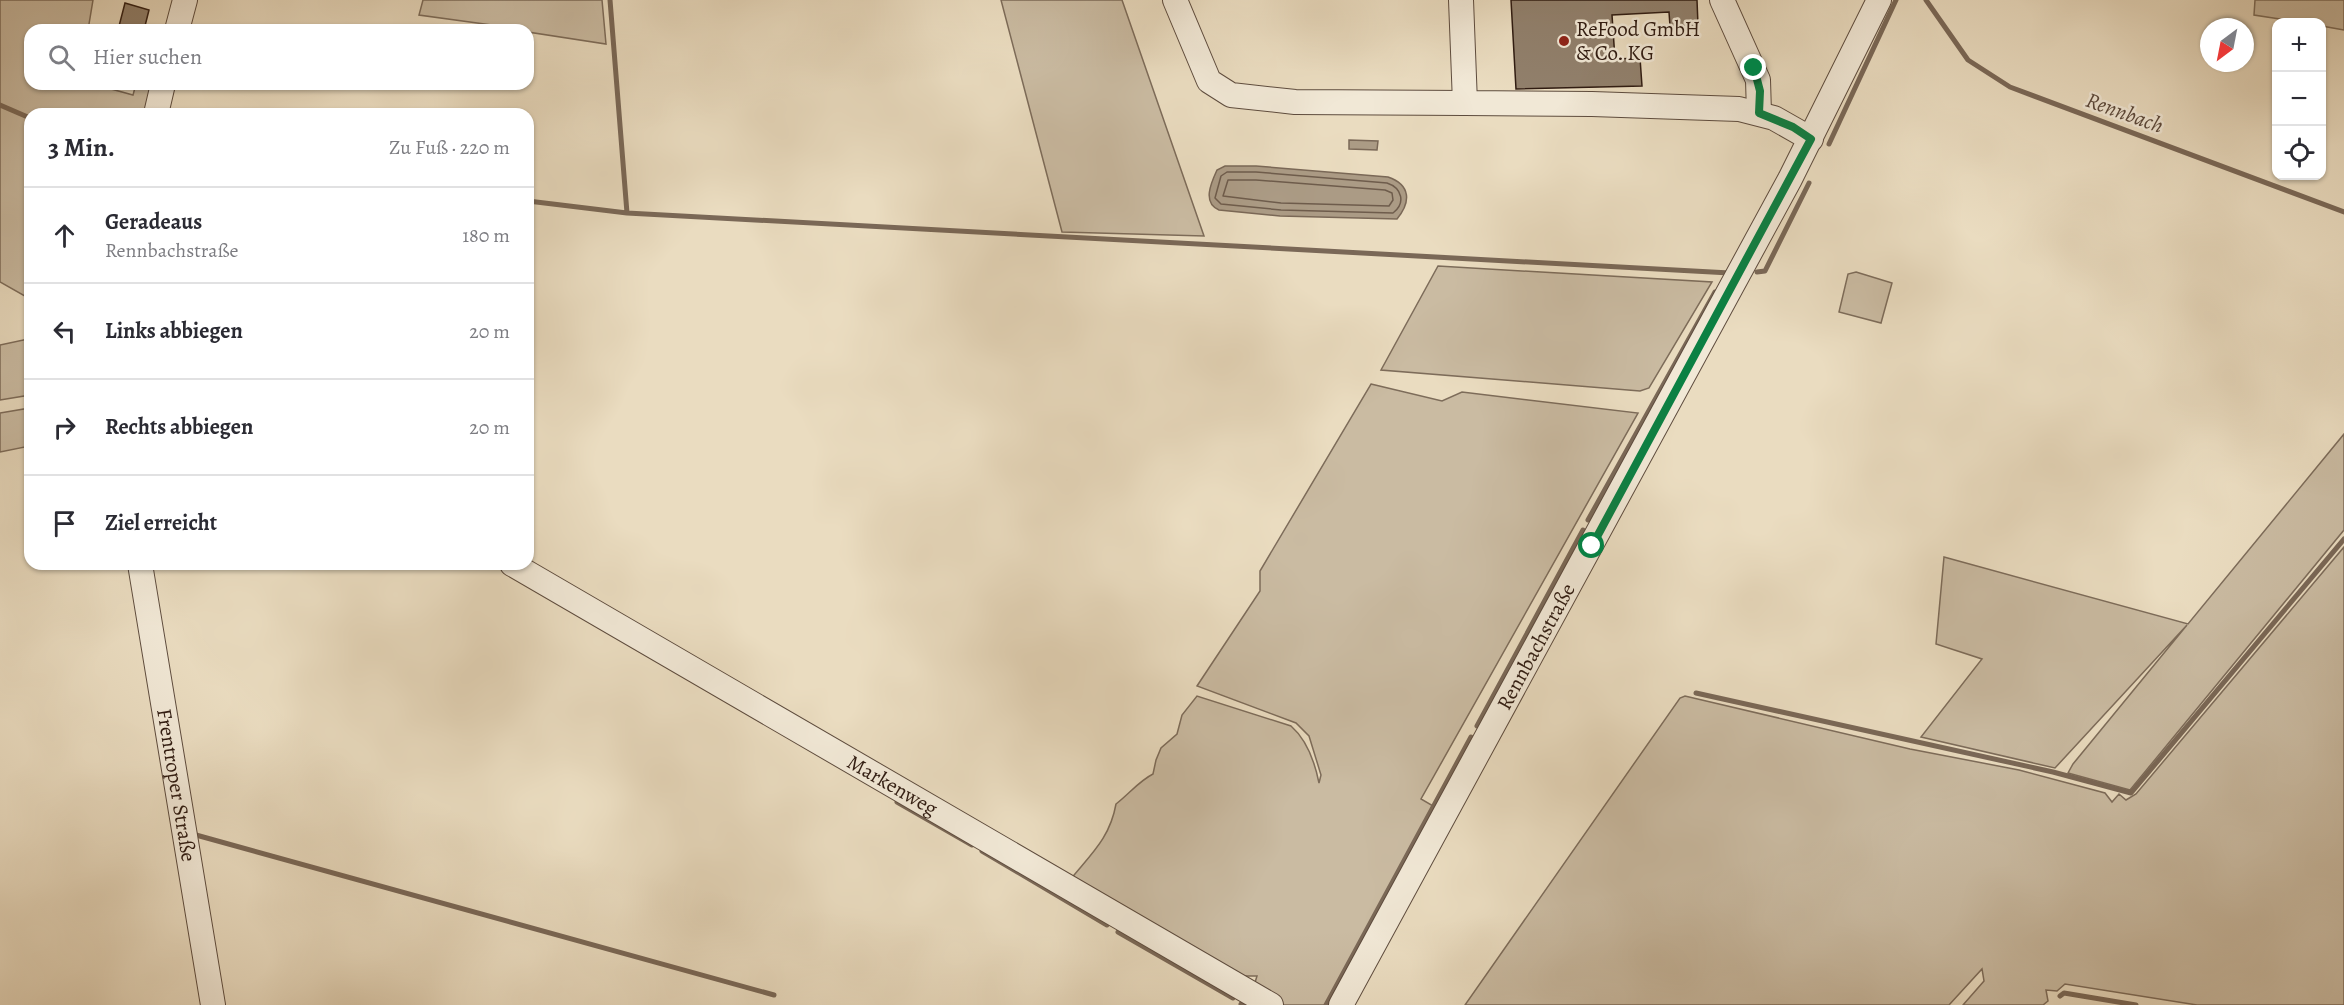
<!DOCTYPE html>
<html lang="de">
<meta charset="utf-8">
<style>
:root{--surface:#fff;--page:#f2f2f3;--text:#2b2b33;--muted:#7c7c81;--line:#e1e1e2}
body{margin:0;font-family:Alegreya,serif;background:var(--page);color:var(--text)}
.controls{position:absolute;right:18px;top:18px;display:grid;overflow:hidden;border-radius:12px;box-shadow:0 2px 4px #0004}
.controls button{width:54px;height:54px;display:grid;place-items:center;padding:0;border:0;border-bottom:2px solid var(--line);background:var(--surface);color:var(--text);font:30px sans-serif}
.compass{position:absolute;left:2200px;top:18px;width:54px;height:54px;border-radius:50%;background:var(--surface);box-shadow:0 2px 4px #0004;rotate:212deg}
.stop{position:absolute;width:18px;height:18px;margin:-14px;border:4px solid #0b8043;border-radius:50%;background:#fff}
.stop.end{background:#0b8043;border-color:#fff;box-shadow:0 2px 6px #0008}
.list{margin:0;padding:0;list-style:none}
h2{display:flex;justify-content:space-between;align-items:center;height:78px;margin:0;padding:0 24px;font-size:26px}
h2 small{font-size:20px;font-weight:400;color:var(--muted)}
.list li{display:grid;grid-template-columns:39px 1fr auto;gap:18px;align-items:center;box-sizing:border-box;height:96px;padding:0 24px;border-top:2px solid var(--line)}
.list b{display:block;font-size:22px;white-space:nowrap}
.list p{margin:0;font-size:20px;white-space:nowrap;color:var(--muted)}
.list em{font-size:20px;font-style:normal;color:var(--muted)}
.icon{flex:none;width:33px;height:33px;fill:none;stroke:currentColor;stroke-width:2;stroke-linecap:round;stroke-linejoin:round}
.map{position:relative;flex:none;width:2344px;height:1005px;overflow:hidden}
.search{position:absolute;background:var(--surface);box-shadow:0 2px 4px #0004;left:24px;top:24px;width:510px;height:66px;display:flex;align-items:center;gap:15px;box-sizing:border-box;padding:0 21px;border-radius:18px;color:var(--muted);font-size:22px}
.panel{position:absolute;background:var(--surface);box-shadow:0 2px 4px #0004;left:24px;top:108px;width:510px;height:462px;border-radius:18px}
.map>svg:first-child{display:block}
.green{fill:#cabba2;stroke:#7d6c5a;stroke-width:1.5}
.water{fill:#ab9b85;stroke:#7a6857;stroke-width:1.5}
.lines{fill:none;stroke-linecap:round;stroke-linejoin:round}
.shore{stroke:#6e5c4c;stroke-width:1.5}
.stream{stroke:#7a6857;stroke-width:5}
.building{fill:#91806c;stroke:#301c12;stroke-width:1.5}
.minor-casing{stroke:#5e4c3e;stroke-width:26}
.minor{stroke:#f1e8d6;stroke-width:24}
.route{stroke:#0b8043;stroke-width:8}
.poi-dot{fill:#8f2418;stroke:#f1e8d6;stroke-width:2}
.labels{text-anchor:middle;stroke-width:5;stroke-linejoin:round;paint-order:stroke}
.poi-label{font-size:21px;fill:#301c12;stroke:#f1e8d6;text-anchor:start}
.street-label{font-size:21px;fill:#301c12;stroke:#f1e8d6}
.water-label{font-size:22px;font-style:italic;fill:#5b483a;stroke:#f1e8d6}
</style>
<div class="map">
<svg width="2344" height="1005" viewBox="0 0 2344 1005">
<rect width="100%" height="100%" fill="#eadcc0"/>
<filter id="stains"><feTurbulence type="fractalNoise" baseFrequency=".00333" numOctaves="4"/><feColorMatrix values="0 0 0 0 .2 0 0 0 0 .09 0 0 0 0 .02 0 0 0 .5 -.17"/></filter>
<radialGradient id="worn" r=".72"><stop offset=".6" stop-color="#630" stop-opacity="0"/><stop offset="1" stop-color="#630" stop-opacity=".3"/></radialGradient>
<path class="green" d="M0 0H93L88 30H30V84H93L133 95 136 84H158L151 114H30V299L0 282Z
M423 0H602L606 44 528 32V30L419 15Z
M1001 0H1122L1204 236 1062 232Z
M2255 0H2344V30L2322 26V22H2299L2254 15Z
M1438 266 1712 282 1649 388 1640 391 1381 370Z
M1856 272 1892 283 1881 323 1839 312 1848 274Z
M28 339 30 340V395L0 400V345Z
M1371 384 1442 401 1462 392 1638 413 1421 799 1440 810 1334 1005H1280L1253 989 1257 976H1235L1070 880C1091 854 1110 838 1116 804 1129 794 1139 781 1153 774L1156 760 1161 748 1177 734 1182 715 1197 696 1291 726C1307 740 1315 763 1319 783L1321 775 1309 736 1296 723 1197 686 1260 591V571Z
M30 408V446L0 452V413Z
M2344 434V530L2130 790 2068 773 2073 764 2187 625 2055 768 1921 737 1982 659 1936 644 1944 557 2188 624Z
M2344 547V1005H2197L2065 984 2057 991 2046 990 2048 1001 2043 1005H1963L1984 981 1982 969 1949 1005H1465L1680 698 1685 696 1910 749 2019 770 2105 793 2112 802 2119 794 2126 800 2136 794Z"/>
<path class="water" d="M1349 140 1378 141 1377 150 1349 149Z
M1225 166H1256L1388 177C1411 185 1411 202 1397 219L1280 216 1219 210C1202 203 1211 183 1217 170Z"/>
<g class="lines">
<path class="shore" d="M1227 172H1256L1387 183C1402 188 1406 203 1393 213L1281 210 1221 204 1215 198 1221 176Z
M1228 180H1256L1385 190 1392 193 1393 200 1389 206 1281 203 1223 196Z"/>
<path class="stream" d="M610 0 627 213
M1926 0 1968 60 2010 87 2344 212
M0 105 30 118
M1829 144 1896 0
M528 201 627 213 1730 273
M1757 272 1765 271 1809 183
M1588 520 1715 292
M1696 693 2053 772 2131 793 2344 539
M1477 726 1583 530
M897 802 972 845
M196 835 774 995
M982 851 1107 925
M1118 932 1233 998
M2060 996 2064 993 2136 1005
M1241 1004 1244 1005
M1326 1005 1471 737"/>
</g>
<path class="building" d="M1511 0H1697L1698 25 1670 26 1669 12 1612 15 1615 59 1640 58 1642 86 1516 89Z
M125 3 149 10 144 30H118Z"/>
<g class="lines">
<defs>
<g id="minor">
<path d="M1175 0 1209 81 1231 95 1295 102 1465 103"/>
<path d="M1461 0 1465 103 1592 104 1739 109 1774 118 1811 139"/>
<path d="M1722 0 1758 80 1759 113"/>
<path d="M177 30 185 0"/>
<path d="M156 114 163 84"/>
<path id="s1" d="M140 564 213 1005"/>
<path id="s2" d="M512 564 1271 1005"/>
<path id="s3" d="M1341 1005 1790 179 1879 0"/>
</g>
</defs>
<use href="#minor" class="minor-casing"/>
<use href="#minor" class="minor"/>
</g>
<g class="lines">
<path class="route" d="M1592 546 1811 139 1793 127 1759 113 1760 91 1754 68"/>
</g>
<circle class="poi-dot" cx="1564" cy="41" r="6"/>
<g class="labels">
<g class="poi-label">
<text x="1576" y="36">ReFood GmbH<tspan x="1576" dy="24">&amp; Co. KG</tspan></text>
</g>
<g class="street-label">
<text dy="7" stroke="none"><textPath href="#s3" startOffset="408">Rennbachstraße</textPath></text>
<text dy="7" stroke="none"><textPath href="#s2" startOffset="440">Markenweg</textPath></text>
<text dy="7" stroke="none"><textPath href="#s1" startOffset="224">Frentroper Straße</textPath></text>
</g>
<g class="water-label">
<text transform="translate(2125 112) rotate(20)" y="8">Rennbach</text>
</g>
</g>
<rect width="100%" height="100%" filter="url(#stains)"/>
<rect width="100%" height="100%" fill="url(#worn)"/>
</svg>
<div class="controls">
<button>+</button>
<button>−</button>
<button><svg class="icon" aria-label="locate" viewBox="0 0 24 24"><circle cx="12" cy="12" r="6"/><path d="M12 2v4M12 18v4M2 12h4M18 12h4"/></svg></button>
</div>
<svg class="compass" viewBox="-18 -18 36 36"><path d="M0-13l5 13h-10z" fill="#e53935"/><path d="M0 13l5-13h-10z" fill="#7c7c81"/></svg>
<div class="stop" style="left:1592px;top:546px"></div>
<div class="stop end" style="left:1754px;top:68px"></div>
<div class="search"><svg class="icon" aria-label="search" viewBox="0 0 24 24"><circle cx="10" cy="10" r="6"/><path d="M15 15l6 6"/></svg>Hier suchen</div>
<section class="panel">
<h2>3 Min.<small>Zu Fuß · 220 m</small></h2>
<ul class="list">
<li><svg class="icon" aria-label="ahead" viewBox="0 0 24 24"><path d="M12 20V5M6 11l6-6 6 6"/></svg><div><b>Geradeaus</b><p>Rennbachstraße</p></div><em>180 m</em></li>
<li><svg class="icon" aria-label="left" viewBox="0 0 24 24"><path d="M17 20v-9H6M10 6l-5 5 5 5"/></svg><div><b>Links abbiegen</b></div><em>20 m</em></li>
<li><svg class="icon" aria-label="right" viewBox="0 0 24 24"><path d="M7 20v-9h11M14 6l5 5-5 5"/></svg><div><b>Rechts abbiegen</b></div><em>20 m</em></li>
<li><svg class="icon" aria-label="arrive" viewBox="0 0 24 24"><path d="M6 21V4h12l-3 4 3 4H6"/></svg><div><b>Ziel erreicht</b></div></li>
</ul>
</section>
</div>
